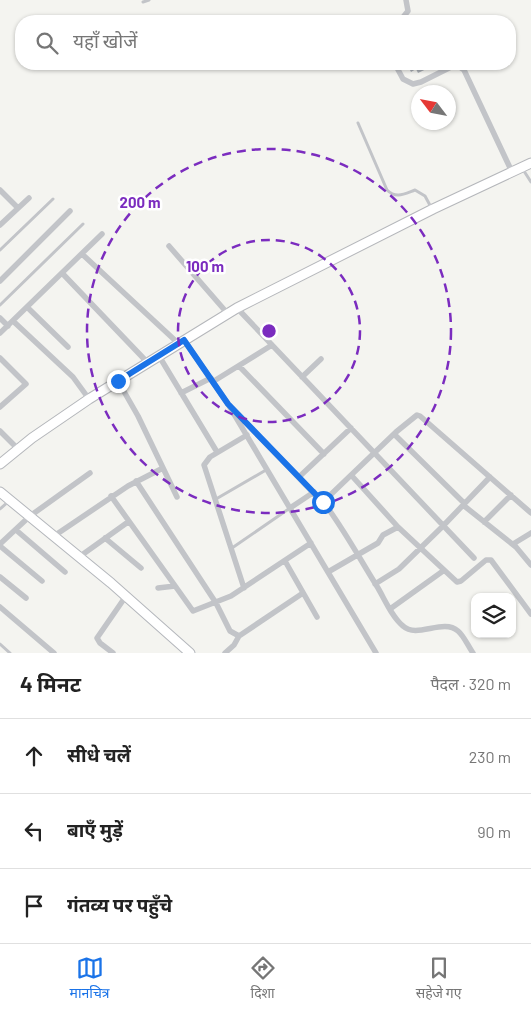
<!DOCTYPE html>
<html lang="hi">
<meta charset="utf-8">
<style>
:root{--surface:#fff;--page:#f2f2f2;--text:#222;--muted:#767676;--line:#e0e0e0;--accent:#1a73e8}
body{margin:0;font-family:Barlow,"Noto Sans Devanagari",sans-serif;background:var(--page);color:var(--text)}
.controls{position:absolute;right:15px;bottom:15px;display:grid;overflow:hidden;border-radius:10px;box-shadow:0 1px 4px #0004}
.controls button{width:45px;height:45px;display:grid;place-items:center;padding:0;border:0;border-bottom:1px solid var(--line);background:var(--surface);color:var(--text);font:25px sans-serif}
.compass{position:absolute;left:411px;top:85px;width:45px;height:45px;border-radius:50%;background:var(--surface);box-shadow:0 1px 4px #0004;rotate:302deg}
.stop{position:absolute;width:15px;height:15px;margin:-11px;border:4px solid #1a73e8;border-radius:50%;background:#fff}
.stop.end{background:#1a73e8;border-color:#fff;box-shadow:0 1px 5px #0008}
.list{margin:0;padding:0;list-style:none}
h2{display:flex;justify-content:space-between;align-items:center;height:65px;margin:0;padding:0 20px;font-size:21px}
h2 small{font-size:16px;font-weight:400;color:var(--muted)}
.list li{display:grid;grid-template-columns:32px 1fr auto;gap:15px;align-items:center;box-sizing:border-box;height:75px;padding:0 20px;border-top:1px solid var(--line)}
.list b{display:block;font-size:19px;white-space:nowrap}
.list em{font-size:16px;font-style:normal;color:var(--muted)}
.icon{flex:none;width:28px;height:28px;fill:none;stroke:currentColor;stroke-width:2;stroke-linecap:round;stroke-linejoin:round}
.map{position:relative;flex:none;width:531px;height:653px;overflow:hidden}
.search{position:absolute;background:var(--surface);box-shadow:0 1px 4px #0004;left:15px;right:15px;top:15px;height:55px;display:flex;align-items:center;gap:12px;box-sizing:border-box;padding:0 18px;border-radius:20px;color:var(--muted);font-size:19px}
.sheet{height:290px;background:var(--surface)}
nav{display:flex;justify-content:space-around;align-items:center;box-sizing:border-box;height:70px;border-top:1px solid var(--line);background:var(--surface);font-size:14px;color:var(--muted)}
nav a{display:grid;justify-items:center;gap:2px}
nav .on{color:var(--accent)}
.map>svg:first-child{display:block}
.building{fill:#abb0b6}
.lines{fill:none;stroke-linecap:round;stroke-linejoin:round}
.secondary-casing{stroke:#b4b7bc;stroke-width:11}
.primary-casing{stroke:#b5b7bb;stroke-width:11}
.lane{stroke:#c2c4c8;stroke-width:3}
.street{stroke:#c2c4c8;stroke-width:5.5}
.secondary{stroke:#fff;stroke-width:9}
.primary{stroke:#fff;stroke-width:9}
.route{stroke:#1a73e8;stroke-width:6}
.ring{fill:none;stroke:#7b2cbf;stroke-width:2.5;stroke-dasharray:9 6}
.centre{fill:#7b2cbf;stroke:#fff;stroke-width:2.5}
.ring-label{font-size:15px;text-anchor:middle;font-weight:bold;fill:#7b2cbf;stroke:#fff;stroke-width:5;stroke-linejoin:round;paint-order:stroke}
</style>
<div class="map">
<svg width="531" height="653" viewBox="0 0 531 653">
<rect width="100%" height="100%" fill="#f4f4f0"/>
<path class="building" d="M407 64H437L418 73 416 69 411 72Z"/>
<g class="lines">
<defs>
<path id="secondary" d="M0 492 111 583 190 653"/>
<path id="primary" d="M0 464 32 438 89 399 237 308 433 209 531 163"/>
</defs>
<use href="#secondary" class="secondary-casing"/>
<use href="#primary" class="primary-casing"/>
<path class="lane" d="M143 2 149 0
M358 123 387 190C396 199 404 194 415 190L425 196 432 209
M522 168 531 182
M0 250 53 199
M0 305 83 224
M216 499 266 470
M0 509 9 501
M232 548 290 508
M0 644 10 653"/>
<path class="street" d="M400 21 408 11 406 0
M395 64 403 79 413 84 421 82 453 66H458L464 70 512 172
M0 190 18 208
M0 225 29 198
M169 246 228 314
M82 254 179 344
M62 273 148 363
M0 281 70 211
M27 307 68 347
M237 308 474 558
M0 318 8 326
M13 321 73 377 89 399
M0 333 102 234
M184 340 228 404 376 653
M159 356 217 452
M0 358 26 384 0 407
M239 366 324 454
M302 377 321 359
M118 381 138 416 177 497
M214 381 272 345
M181 393 211 378
M228 404 327 507C346 533 361 561 378 588 385 600 392 617 403 626 417 639 443 618 458 631 464 636 468 646 473 653
M0 431 18 449
M394 434 464 503
M352 476 398 527
M299 477 351 428
M136 481 216 603 230 631 239 636
M111 496 193 611 231 596 311 543
M323 502 396 432 417 415 420 416 531 513
M463 505 516 547 531 565
M290 508 314 492
M484 522 511 495
M16 530 65 572
M54 536 128 486 163 468
M105 538 141 568
M0 544 30 516 90 473
M513 544 531 533
M0 546 42 581
M79 557 128 522
M285 561 317 617
M328 572 378 543 383 535 398 527 457 582 461 581 486 560H491L531 614
M0 577 26 598
M375 584 399 569 443 526 490 477
M158 588 175 586
M244 588 204 465 210 457 247 435
M0 607 54 653
M390 609 443 571
M113 653 100 643 97 638 126 596
M225 653 234 645 239 636 303 593"/>
<use href="#secondary" class="secondary"/>
<use href="#primary" class="primary"/>
</g>
<g class="lines">
<path class="route" d="M118 381 184 340 228 404 323 502"/>
</g>
<g class="ring">
<circle cx="269" cy="331" r="91"/>
<circle cx="269" cy="331" r="182"/>
</g>
<circle cx="269" cy="331" r="8" class="centre"/>
<g class="ring-label">
<text x="140" y="208">200 m</text>
<text x="205" y="272">100 m</text>
</g>
</svg>
<div class="controls">
<button><svg class="icon" aria-label="layers" viewBox="0 0 24 24"><path d="M12 4l9 5-9 5-9-5zM3 14l9 5 9-5"/></svg></button>
</div>
<svg class="compass" viewBox="-18 -18 36 36"><path d="M0-13l5 13h-10z" fill="#e53935"/><path d="M0 13l5-13h-10z" fill="#767676"/></svg>
<div class="stop" style="left:323px;top:502px"></div>
<div class="stop end" style="left:118px;top:381px"></div>
<div class="search"><svg class="icon" aria-label="search" viewBox="0 0 24 24"><circle cx="10" cy="10" r="6"/><path d="M15 15l6 6"/></svg>यहाँ खोजें</div>
</div>
<section class="sheet">
<h2>4 मिनट<small>पैदल · 320 m</small></h2>
<ul class="list">
<li><svg class="icon" aria-label="ahead" viewBox="0 0 24 24"><path d="M12 20V5M6 11l6-6 6 6"/></svg><div><b>सीधे चलें</b></div><em>230 m</em></li>
<li><svg class="icon" aria-label="left" viewBox="0 0 24 24"><path d="M17 20v-9H6M10 6l-5 5 5 5"/></svg><div><b>बाएँ मुड़ें</b></div><em>90 m</em></li>
<li><svg class="icon" aria-label="arrive" viewBox="0 0 24 24"><path d="M6 21V4h12l-3 4 3 4H6"/></svg><div><b>गंतव्य पर पहुँचे</b></div></li>
</ul>
</section>
<nav>
<a class="on"><svg class="icon" aria-label="map" viewBox="0 0 24 24"><path d="M3 6l6-2 6 2 6-2v14l-6 2-6-2-6 2zM9 4v14M15 6v14"/></svg>मानचित्र</a>
<a><svg class="icon" aria-label="directions" viewBox="0 0 24 24"><path d="M12 3l9 9-9 9-9-9zM9 14v-3h6M13 9l2 2-2 2"/></svg>दिशा</a>
<a><svg class="icon" aria-label="saved" viewBox="0 0 24 24"><path d="M7 4h10v16l-5-4-5 4z"/></svg>सहेजे गए</a>
</nav>
